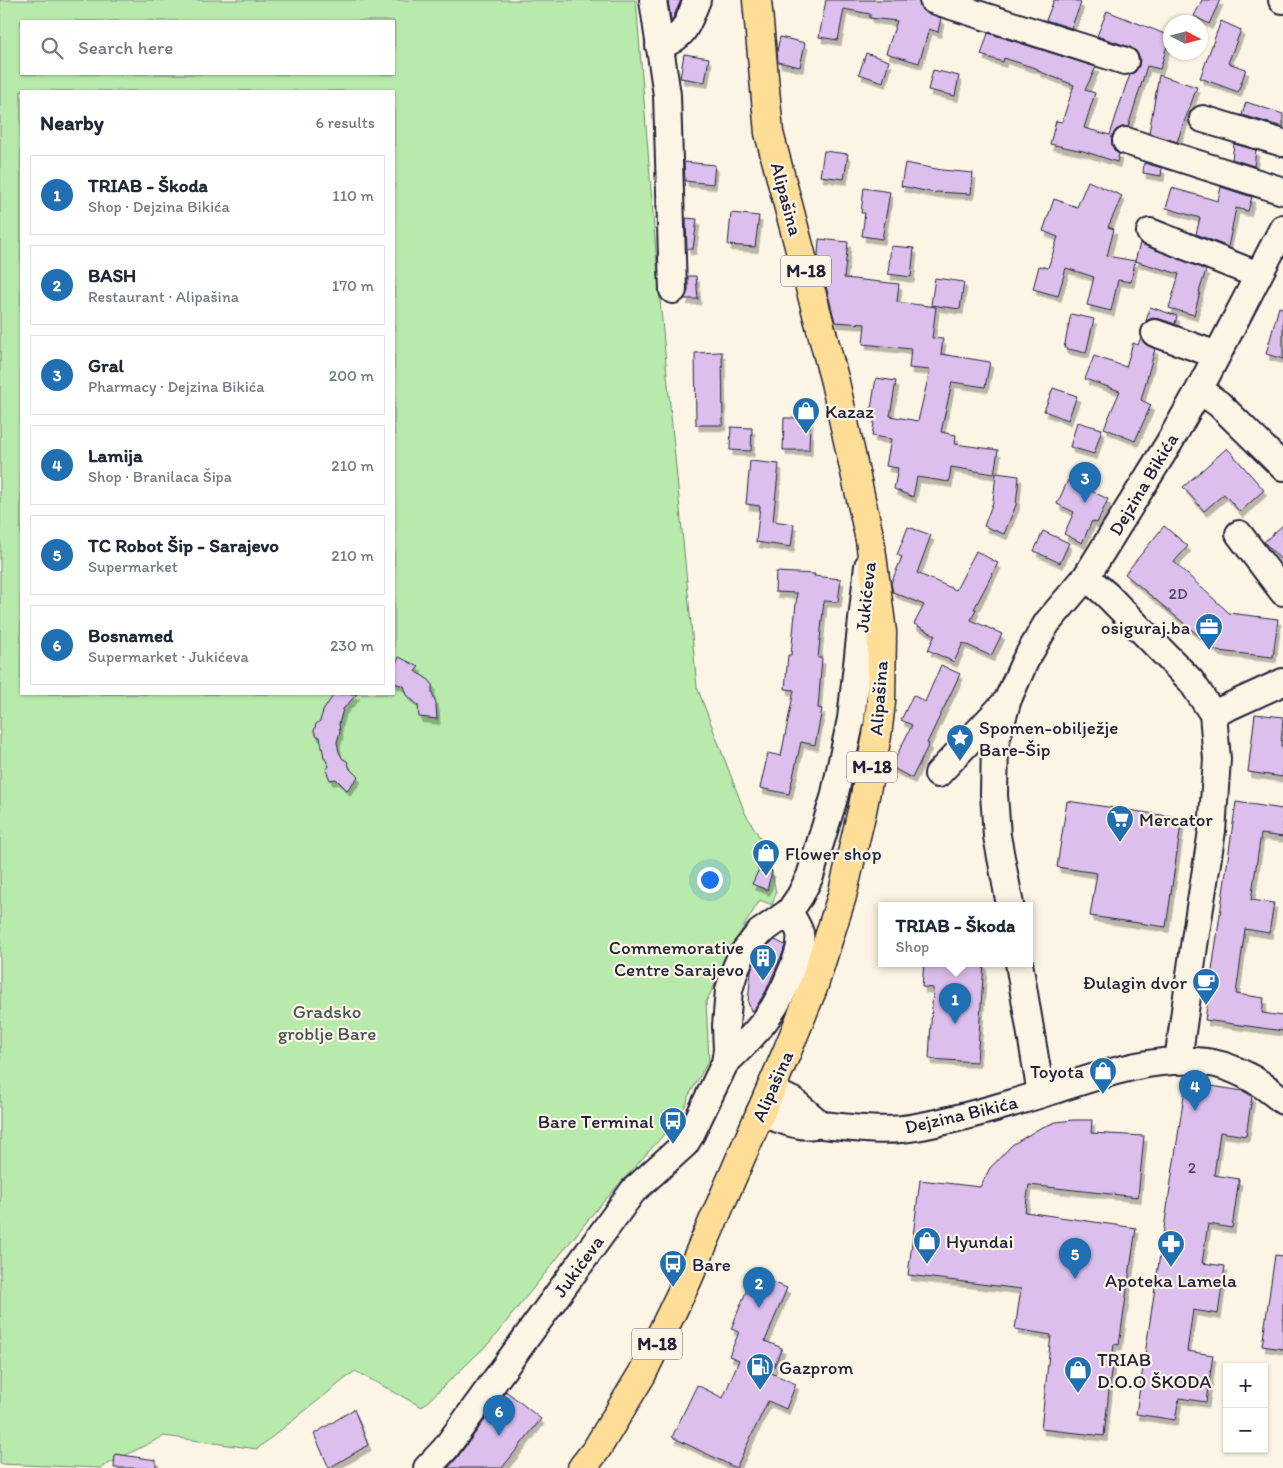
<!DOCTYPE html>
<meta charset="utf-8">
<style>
:root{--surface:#fff;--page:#f2f2f3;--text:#1f2937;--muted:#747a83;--line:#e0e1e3;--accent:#1f6fb2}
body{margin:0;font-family:Itim,sans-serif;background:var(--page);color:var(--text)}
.controls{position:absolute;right:15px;bottom:15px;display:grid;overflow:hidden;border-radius:0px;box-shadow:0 1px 4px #0004}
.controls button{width:45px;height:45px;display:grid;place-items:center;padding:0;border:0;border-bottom:1px solid var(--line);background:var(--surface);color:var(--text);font:25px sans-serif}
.compass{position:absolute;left:1163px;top:15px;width:45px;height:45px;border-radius:50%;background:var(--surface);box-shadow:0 1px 4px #0004;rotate:96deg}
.you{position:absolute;left:709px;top:879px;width:18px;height:18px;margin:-12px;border:4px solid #fff;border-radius:50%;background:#1a73e8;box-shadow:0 0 0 8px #1a73e833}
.badge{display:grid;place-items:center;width:32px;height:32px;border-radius:50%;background:var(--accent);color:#fff;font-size:16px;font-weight:700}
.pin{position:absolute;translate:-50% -41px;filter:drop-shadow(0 1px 2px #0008)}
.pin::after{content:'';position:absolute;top:26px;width:18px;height:15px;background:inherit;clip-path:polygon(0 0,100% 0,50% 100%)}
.popup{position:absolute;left:878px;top:902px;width:155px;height:65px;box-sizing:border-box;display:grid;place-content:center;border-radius:0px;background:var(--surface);filter:drop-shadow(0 1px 4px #0005);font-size:16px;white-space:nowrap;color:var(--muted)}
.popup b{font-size:19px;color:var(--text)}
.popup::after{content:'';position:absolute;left:50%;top:100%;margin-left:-10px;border:10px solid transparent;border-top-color:var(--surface)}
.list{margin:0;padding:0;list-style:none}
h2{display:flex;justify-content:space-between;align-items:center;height:65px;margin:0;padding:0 20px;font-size:21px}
h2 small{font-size:16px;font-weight:400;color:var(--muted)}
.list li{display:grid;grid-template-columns:32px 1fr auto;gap:15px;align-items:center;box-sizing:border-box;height:80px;margin:0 10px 10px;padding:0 10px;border:1px solid var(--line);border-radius:0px}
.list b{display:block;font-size:19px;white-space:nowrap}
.list p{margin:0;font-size:16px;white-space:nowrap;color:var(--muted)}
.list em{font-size:16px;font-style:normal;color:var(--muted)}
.icon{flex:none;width:28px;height:28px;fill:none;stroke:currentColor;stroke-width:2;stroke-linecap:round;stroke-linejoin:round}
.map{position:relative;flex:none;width:1283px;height:1468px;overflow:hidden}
.search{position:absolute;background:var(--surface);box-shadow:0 1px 4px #0004;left:20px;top:20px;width:375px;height:55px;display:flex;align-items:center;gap:12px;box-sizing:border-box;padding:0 18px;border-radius:0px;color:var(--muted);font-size:19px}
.panel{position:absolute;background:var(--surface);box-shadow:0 1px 4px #0004;left:20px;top:90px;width:375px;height:605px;border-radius:0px}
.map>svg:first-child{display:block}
.green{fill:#b7eaab;stroke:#6c8673;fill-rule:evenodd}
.building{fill:#dcbfed;stroke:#22223b;filter:url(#shadow)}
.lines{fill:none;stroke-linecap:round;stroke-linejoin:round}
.minor-casing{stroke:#22223b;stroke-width:30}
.major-casing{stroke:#22223b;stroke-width:31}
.minor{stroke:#fcf5e5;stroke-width:26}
.major{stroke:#fedd96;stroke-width:28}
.labels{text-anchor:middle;stroke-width:4.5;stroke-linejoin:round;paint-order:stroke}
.number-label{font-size:16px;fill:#504968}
.shield{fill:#fcf5e5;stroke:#63616e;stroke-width:1}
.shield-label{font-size:18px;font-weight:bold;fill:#22223b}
.street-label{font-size:19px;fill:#22223b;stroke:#fcf5e5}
.poi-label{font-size:19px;fill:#22223b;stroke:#fcf5e5;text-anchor:start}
.park-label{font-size:19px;fill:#475457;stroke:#fcf5e5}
</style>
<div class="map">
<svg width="1283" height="1468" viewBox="0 0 1283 1468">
<defs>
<filter id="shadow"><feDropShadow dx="3" dy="5.5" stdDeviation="0" flood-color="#0004"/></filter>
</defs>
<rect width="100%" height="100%" fill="#fcf5e5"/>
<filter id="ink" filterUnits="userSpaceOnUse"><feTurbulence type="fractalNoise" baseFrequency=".02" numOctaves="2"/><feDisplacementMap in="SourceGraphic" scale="10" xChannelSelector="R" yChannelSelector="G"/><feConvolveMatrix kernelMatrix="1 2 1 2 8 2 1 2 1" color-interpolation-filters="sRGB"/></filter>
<g filter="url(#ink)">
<path class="green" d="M0 0H636L659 290 697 687 745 813 768 851 776 893 772 905 760 900 745 924 706 1002 709 1060 688 1097 687 1103 669 1129 596 1210 490 1342 422 1407 355 1371 257 1449 164 1436 100 1468 0 1464ZM21 21H394V74H21ZM21 91H394V694H21Z"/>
<path class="building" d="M668 0H681L672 20H671Z
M826 0H918L922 10 941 18 938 32 929 29 919 63 886 53 897 21 870 18V14L844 9 838 40 819 37Z
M1054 0H1074L1081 3 1071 28 1046 20Z
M1202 0H1220L1209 24 1194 16Z
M1107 11 1170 36 1160 69 1147 66 1128 127H1122L1116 130 1112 136V145L1115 151 1119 154 1117 162 1083 151 1050 144 1056 121 1062 122 1074 85 1038 71V69L1004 58 1003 62 981 55 988 33 1096 67 1085 90 1095 93 1084 128 1110 135 1126 85 1130 75 1135 72 1139 66 1140 58 1136 51 1130 47 1097 36Z
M1221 21 1241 30 1228 63 1246 69 1238 92 1200 78Z
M780 37 805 43 800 67 778 62 777 51Z
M866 53 889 61 883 82 859 74Z
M684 54 709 58 705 82 680 78Z
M933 70 959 76 955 96 928 90Z
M1159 75 1197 87 1177 142 1149 133Z
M1246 102 1283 114V127L1242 115Z
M1234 144 1256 150 1254 166 1232 159Z
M824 151 848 154 844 179 820 176Z
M684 162 715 165 713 184 685 181Z
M905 163 942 170 973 173 971 194 936 192 935 193 901 186Z
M1144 163 1162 168 1161 176 1143 173Z
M1088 181 1122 196 1108 227 1114 229 1107 256 1135 261 1131 282 1118 280 1111 311 1087 305 1094 277 1066 268 1058 296 1033 289 1039 266 1048 268 1058 237 1043 231 1054 199 1077 207Z
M1221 187 1252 197 1248 211 1236 208 1228 247 1196 234 1200 218 1166 208 1172 188 1218 201Z
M864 188 890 192 882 239 862 236 865 213H861Z
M731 213 759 216 755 247 728 245Z
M686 218 697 219 693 249H687Z
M819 239 848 242 844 278 899 284 897 302 936 307 932 338 943 339 941 354 990 362 985 387 952 382 941 432 956 435 955 444 998 450 994 474 951 467 949 482 917 477 913 497 894 489 898 468 886 466 891 439 872 436 876 410 871 409 876 378 896 381 890 416 918 421 930 370 909 368 911 349 863 344 865 324 835 322 826 286V279H824L818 256Z
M1140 243 1206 270 1199 292H1200L1194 315 1169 308 1179 274 1135 261Z
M891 246 914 248 911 277 888 274Z
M688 276H696L698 299H684L688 290Z
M935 278 964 282 960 309 931 305Z
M1150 307 1177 316 1175 324 1160 319 1152 318 1146 321Z
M1279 307 1283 308V359L1266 354Z
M1071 314 1094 319 1086 353 1064 348Z
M1141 337 1144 343 1155 349 1141 400 1151 405 1135 441 1104 428 1120 391 1085 379 1094 356 1126 367 1133 343 1138 345Z
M722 352 723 425H696L695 353Z
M1053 388 1077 396 1068 420 1044 411Z
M784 418H810L809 450H783Z
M1077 422 1102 429 1094 454 1070 447Z
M731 427 752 428 751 451 730 450Z
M1227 448 1264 490 1240 512 1224 494 1204 511 1183 487Z
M750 461 779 464 773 521 794 524 791 547 756 542 760 506 746 504Z
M996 473 1019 476 1016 505 1004 534 984 526 993 502Z
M1068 480 1108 499 1097 523 1092 521 1082 543 1064 534 1074 512 1057 504Z
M1283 525V562L1264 542Z
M1164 526 1188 546 1174 562 1229 613 1278 619 1273 657 1217 651 1125 574Z
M908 527 931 535 917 573 956 590 976 551 998 563 974 609H976L971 620 1002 634 991 656 963 643 954 662 928 650 935 635 914 624 924 605 893 592 891 583 902 557 897 555Z
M1043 531 1069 543 1060 563 1034 551Z
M776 572 815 574 814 576 841 579 838 602 824 601 818 658H822L818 708 822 709 815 745 801 742 789 794 760 788 768 753 781 756 794 690 785 689 788 655H791L797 593 775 592Z
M399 657 419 667 415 671 429 680 432 684V693L436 704 437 719 419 717 418 705 407 695 404 686 394 683V667Z
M941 665 960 674 927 743 929 744 912 778 891 767 912 725 901 720 913 695 925 702Z
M334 694H357L343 709 339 724 340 732 337 742 339 752 343 759 347 761 350 769 358 777 347 790 336 779 330 780 326 770 329 766 324 757 320 737 316 735 314 731 316 724 320 721 323 711Z
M1255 714 1283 717 1281 746H1283V777L1248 772Z
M1067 801 1182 818 1166 927 1090 916 1097 873 1057 867Z
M1236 802 1283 809V837L1261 834 1251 900 1274 903 1269 933 1245 929 1236 994 1264 998 1262 1013 1283 1016V1031L1205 1020Z
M761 865 772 871 767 890 752 884Z
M775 940 785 945 783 952 766 991 754 1010 751 1011 748 1002 751 971 754 964 769 944Z
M924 963H984L977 1062 929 1059 933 988 922 987Z
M1186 1082 1243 1091 1252 1096 1246 1136 1220 1132 1214 1175 1239 1179 1232 1228 1208 1224 1202 1263 1225 1266 1218 1314 1193 1310 1187 1351 1213 1355 1206 1402 1179 1398 1175 1420 1136 1414Z
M1073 1120H1092L1091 1133 1144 1136 1138 1197 1029 1185 1025 1212 1136 1228 1119 1345 1114 1344 1104 1436 1041 1429 1051 1335 1015 1329 1021 1289 908 1275 920 1180 980 1187 990 1168 1012 1145 1040 1128 1056 1122Z
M1275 1255 1283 1256V1349L1262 1346Z
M753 1274 787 1288 765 1341 782 1348 771 1373 796 1384 786 1409 768 1401 736 1468 672 1437 697 1385 723 1398 739 1360 729 1356 739 1332 731 1329Z
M506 1391 541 1419 502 1468H448L457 1458Z
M354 1409 368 1445 329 1468 314 1434Z
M115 1454 156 1460V1468H114Z"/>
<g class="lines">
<defs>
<path id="minor" d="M653 0 667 95 673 290
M933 0 1125 61
M1282 0H1283
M659 46C686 37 687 24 697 0
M1203 119 1283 143
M1126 141 1283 191
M1150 232 1258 275
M1155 333 1217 355
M1199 390 1219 404 1283 467
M1239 534 1283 592
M1086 577 1107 595 1191 681 1213 714 1217 759 1212 831 1195 939 1178 1061
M1213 714 1283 682
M938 774 1004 704
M1010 905 997 836 994 794 995 744 1008 699 1025 661 1047 623 1086 577 1169 443 1199 390 1283 228
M1019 963 1041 1094
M725 1063C757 1033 776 1012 792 970 797 959 802 946 800 933 798 926 793 919 789 912
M770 1090 793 1101 820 1124
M760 1112C773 1117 786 1123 800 1125 807 1127 815 1124 822 1125 853 1128 885 1133 916 1127 961 1119 1004 1106 1048 1092 1099 1076 1152 1055 1206 1062 1236 1066 1261 1082 1283 1101
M427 1468 445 1449 633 1191 685 1144 691 1134 725 1063 727 1050 726 1026 729 990 735 970 741 956 759 933 789 912 800 896 810 876 834 798 851 719 868 566"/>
<path id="major" d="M582 1468 596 1450 642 1374 687 1281 786 1054 813 988 842 896 862 811 877 736 881 702 882 632 870 540 835 382 769 133 757 0"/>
</defs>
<use href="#minor" class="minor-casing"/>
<use href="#major" class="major-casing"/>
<use href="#minor" class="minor"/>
<use href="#major" class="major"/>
</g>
</g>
<defs>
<symbol id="shop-pin" viewBox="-11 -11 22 30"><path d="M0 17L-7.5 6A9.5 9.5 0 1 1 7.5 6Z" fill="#1f6fb2" stroke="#fcf5e5"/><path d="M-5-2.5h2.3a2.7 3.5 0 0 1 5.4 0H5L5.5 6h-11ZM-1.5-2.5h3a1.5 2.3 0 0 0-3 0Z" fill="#fff"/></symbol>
<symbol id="office-pin" viewBox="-11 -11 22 30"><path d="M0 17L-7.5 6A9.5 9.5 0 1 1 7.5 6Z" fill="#1f6fb2" stroke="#fcf5e5"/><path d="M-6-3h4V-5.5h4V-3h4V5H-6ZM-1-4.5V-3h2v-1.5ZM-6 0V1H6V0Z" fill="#fff"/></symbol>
<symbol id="sight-pin" viewBox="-11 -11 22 30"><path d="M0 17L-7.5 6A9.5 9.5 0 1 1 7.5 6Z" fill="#1f6fb2" stroke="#fcf5e5"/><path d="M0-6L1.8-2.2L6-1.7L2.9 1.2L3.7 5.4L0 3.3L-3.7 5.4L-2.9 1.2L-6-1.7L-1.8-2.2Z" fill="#fff"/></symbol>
<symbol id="supermarket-pin" viewBox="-11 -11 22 30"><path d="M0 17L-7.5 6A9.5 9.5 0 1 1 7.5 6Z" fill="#1f6fb2" stroke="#fcf5e5"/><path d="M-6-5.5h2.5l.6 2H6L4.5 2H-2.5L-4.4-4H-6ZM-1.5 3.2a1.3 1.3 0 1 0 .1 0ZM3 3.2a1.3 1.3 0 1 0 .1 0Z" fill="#fff"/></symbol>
<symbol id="building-pin" viewBox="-11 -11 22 30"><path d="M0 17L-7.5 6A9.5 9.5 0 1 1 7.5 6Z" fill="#1f6fb2" stroke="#fcf5e5"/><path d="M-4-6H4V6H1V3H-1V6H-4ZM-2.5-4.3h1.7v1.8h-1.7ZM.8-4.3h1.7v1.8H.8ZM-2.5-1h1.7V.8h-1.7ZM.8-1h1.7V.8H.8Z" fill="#fff"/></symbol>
<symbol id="cafe-pin" viewBox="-11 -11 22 30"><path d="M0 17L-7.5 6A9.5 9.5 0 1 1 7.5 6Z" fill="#1f6fb2" stroke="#fcf5e5"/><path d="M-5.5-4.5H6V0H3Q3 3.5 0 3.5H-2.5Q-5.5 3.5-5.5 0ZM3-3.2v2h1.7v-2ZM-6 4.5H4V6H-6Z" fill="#fff"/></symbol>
<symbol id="bus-pin" viewBox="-11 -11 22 30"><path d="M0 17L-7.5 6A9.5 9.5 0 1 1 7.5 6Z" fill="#1f6fb2" stroke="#fcf5e5"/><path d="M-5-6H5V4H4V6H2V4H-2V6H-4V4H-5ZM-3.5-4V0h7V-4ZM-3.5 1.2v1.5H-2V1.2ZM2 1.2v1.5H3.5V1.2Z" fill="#fff"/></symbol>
<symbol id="pharmacy-pin" viewBox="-11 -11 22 30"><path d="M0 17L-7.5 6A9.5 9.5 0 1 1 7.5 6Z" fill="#1f6fb2" stroke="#fcf5e5"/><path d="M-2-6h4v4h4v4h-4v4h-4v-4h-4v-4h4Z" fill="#fff"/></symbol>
<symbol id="fuel-pin" viewBox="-11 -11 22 30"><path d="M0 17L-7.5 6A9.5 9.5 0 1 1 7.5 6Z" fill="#1f6fb2" stroke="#fcf5e5"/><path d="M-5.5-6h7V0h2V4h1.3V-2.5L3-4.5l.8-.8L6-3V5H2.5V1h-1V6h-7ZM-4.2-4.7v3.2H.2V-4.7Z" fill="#fff"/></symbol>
</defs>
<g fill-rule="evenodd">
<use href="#shop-pin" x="790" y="395" width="32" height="43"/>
<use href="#office-pin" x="1193" y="611" width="32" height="43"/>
<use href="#sight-pin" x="944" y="722" width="32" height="43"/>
<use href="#supermarket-pin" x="1104" y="803" width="32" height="43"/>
<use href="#shop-pin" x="750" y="837" width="32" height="43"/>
<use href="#building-pin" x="747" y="942" width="32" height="43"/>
<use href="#cafe-pin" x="1190" y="966" width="32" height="43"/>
<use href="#shop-pin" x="1087" y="1055" width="32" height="43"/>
<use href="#bus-pin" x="657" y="1105" width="32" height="43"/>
<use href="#shop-pin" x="911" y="1225" width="32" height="43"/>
<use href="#pharmacy-pin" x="1155" y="1228" width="32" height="43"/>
<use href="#bus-pin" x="657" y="1248" width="32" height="43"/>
<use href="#fuel-pin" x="744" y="1351" width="32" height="43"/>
<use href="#shop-pin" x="1062" y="1354" width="32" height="43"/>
</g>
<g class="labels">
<g class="number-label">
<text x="1178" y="599">2D</text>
<text x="1192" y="1173">2</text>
</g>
<g class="shield">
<rect x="781" y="255.5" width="50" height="31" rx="4"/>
<rect x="847" y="751.5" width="50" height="31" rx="4"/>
<rect x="632" y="1328.5" width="50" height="31" rx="4"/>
</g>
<g class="shield-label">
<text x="806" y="277">M-18</text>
<text x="872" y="773">M-18</text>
<text x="657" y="1350">M-18</text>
</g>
<g class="street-label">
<text transform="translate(787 199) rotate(75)" y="7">Alipašina</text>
<text transform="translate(1143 484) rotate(-59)" y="7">Dejzina Bikića</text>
<text transform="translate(865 597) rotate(-84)" y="7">Jukićeva</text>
<text transform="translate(878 698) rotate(-86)" y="7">Alipašina</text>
<text transform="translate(772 1086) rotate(-66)" y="7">Alipašina</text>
<text transform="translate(961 1114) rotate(-13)" y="7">Dejzina Bikića</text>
<text transform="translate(578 1266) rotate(-54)" y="7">Jukićeva</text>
</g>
<g class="poi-label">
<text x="825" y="418">Kazaz</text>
<text x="1190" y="634" text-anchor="end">osiguraj.ba</text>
<text x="979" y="734">Spomen-obilježje<tspan x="979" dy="22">Bare-Šip</tspan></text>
<text x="1139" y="826">Mercator</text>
<text x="785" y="860">Flower shop</text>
<text x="744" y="954" text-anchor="end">Commemorative<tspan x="744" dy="22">Centre Sarajevo</tspan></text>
<text x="1187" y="989" text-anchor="end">Đulagin dvor</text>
<text x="1084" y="1078" text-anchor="end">Toyota</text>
<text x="654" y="1128" text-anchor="end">Bare Terminal</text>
<text x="946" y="1248">Hyundai</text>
<text x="692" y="1271">Bare</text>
<text x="1171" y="1287" text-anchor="middle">Apoteka Lamela</text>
<text x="1097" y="1366">TRIAB<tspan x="1097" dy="22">D.O.O ŠKODA</tspan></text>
<text x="779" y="1374">Gazprom</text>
</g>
<g class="park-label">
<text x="327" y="1018">Gradsko<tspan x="327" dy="22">groblje Bare</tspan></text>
</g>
</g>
</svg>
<div class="controls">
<button>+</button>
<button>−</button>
</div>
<svg class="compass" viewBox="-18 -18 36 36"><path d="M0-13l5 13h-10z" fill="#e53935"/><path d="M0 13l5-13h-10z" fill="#747a83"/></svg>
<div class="you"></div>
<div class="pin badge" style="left:955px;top:1024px">1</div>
<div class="popup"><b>TRIAB - Škoda</b>Shop</div>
<div class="pin badge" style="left:759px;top:1308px">2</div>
<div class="pin badge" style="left:1085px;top:503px">3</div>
<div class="pin badge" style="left:1195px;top:1111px">4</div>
<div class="pin badge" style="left:1075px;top:1279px">5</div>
<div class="pin badge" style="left:499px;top:1436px">6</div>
<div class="search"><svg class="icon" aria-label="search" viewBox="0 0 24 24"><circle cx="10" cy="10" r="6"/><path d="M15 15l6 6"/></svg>Search here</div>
<section class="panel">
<h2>Nearby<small>6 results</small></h2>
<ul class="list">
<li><span class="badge">1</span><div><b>TRIAB - Škoda</b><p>Shop · Dejzina Bikića</p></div><em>110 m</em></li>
<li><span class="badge">2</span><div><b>BASH</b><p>Restaurant · Alipašina</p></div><em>170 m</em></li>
<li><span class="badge">3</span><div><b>Gral</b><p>Pharmacy · Dejzina Bikića</p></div><em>200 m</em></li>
<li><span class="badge">4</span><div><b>Lamija</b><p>Shop · Branilaca Šipa</p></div><em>210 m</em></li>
<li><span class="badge">5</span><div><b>TC Robot Šip - Sarajevo</b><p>Supermarket</p></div><em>210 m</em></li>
<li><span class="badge">6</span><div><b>Bosnamed</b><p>Supermarket · Jukićeva</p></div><em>230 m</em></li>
</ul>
</section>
</div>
